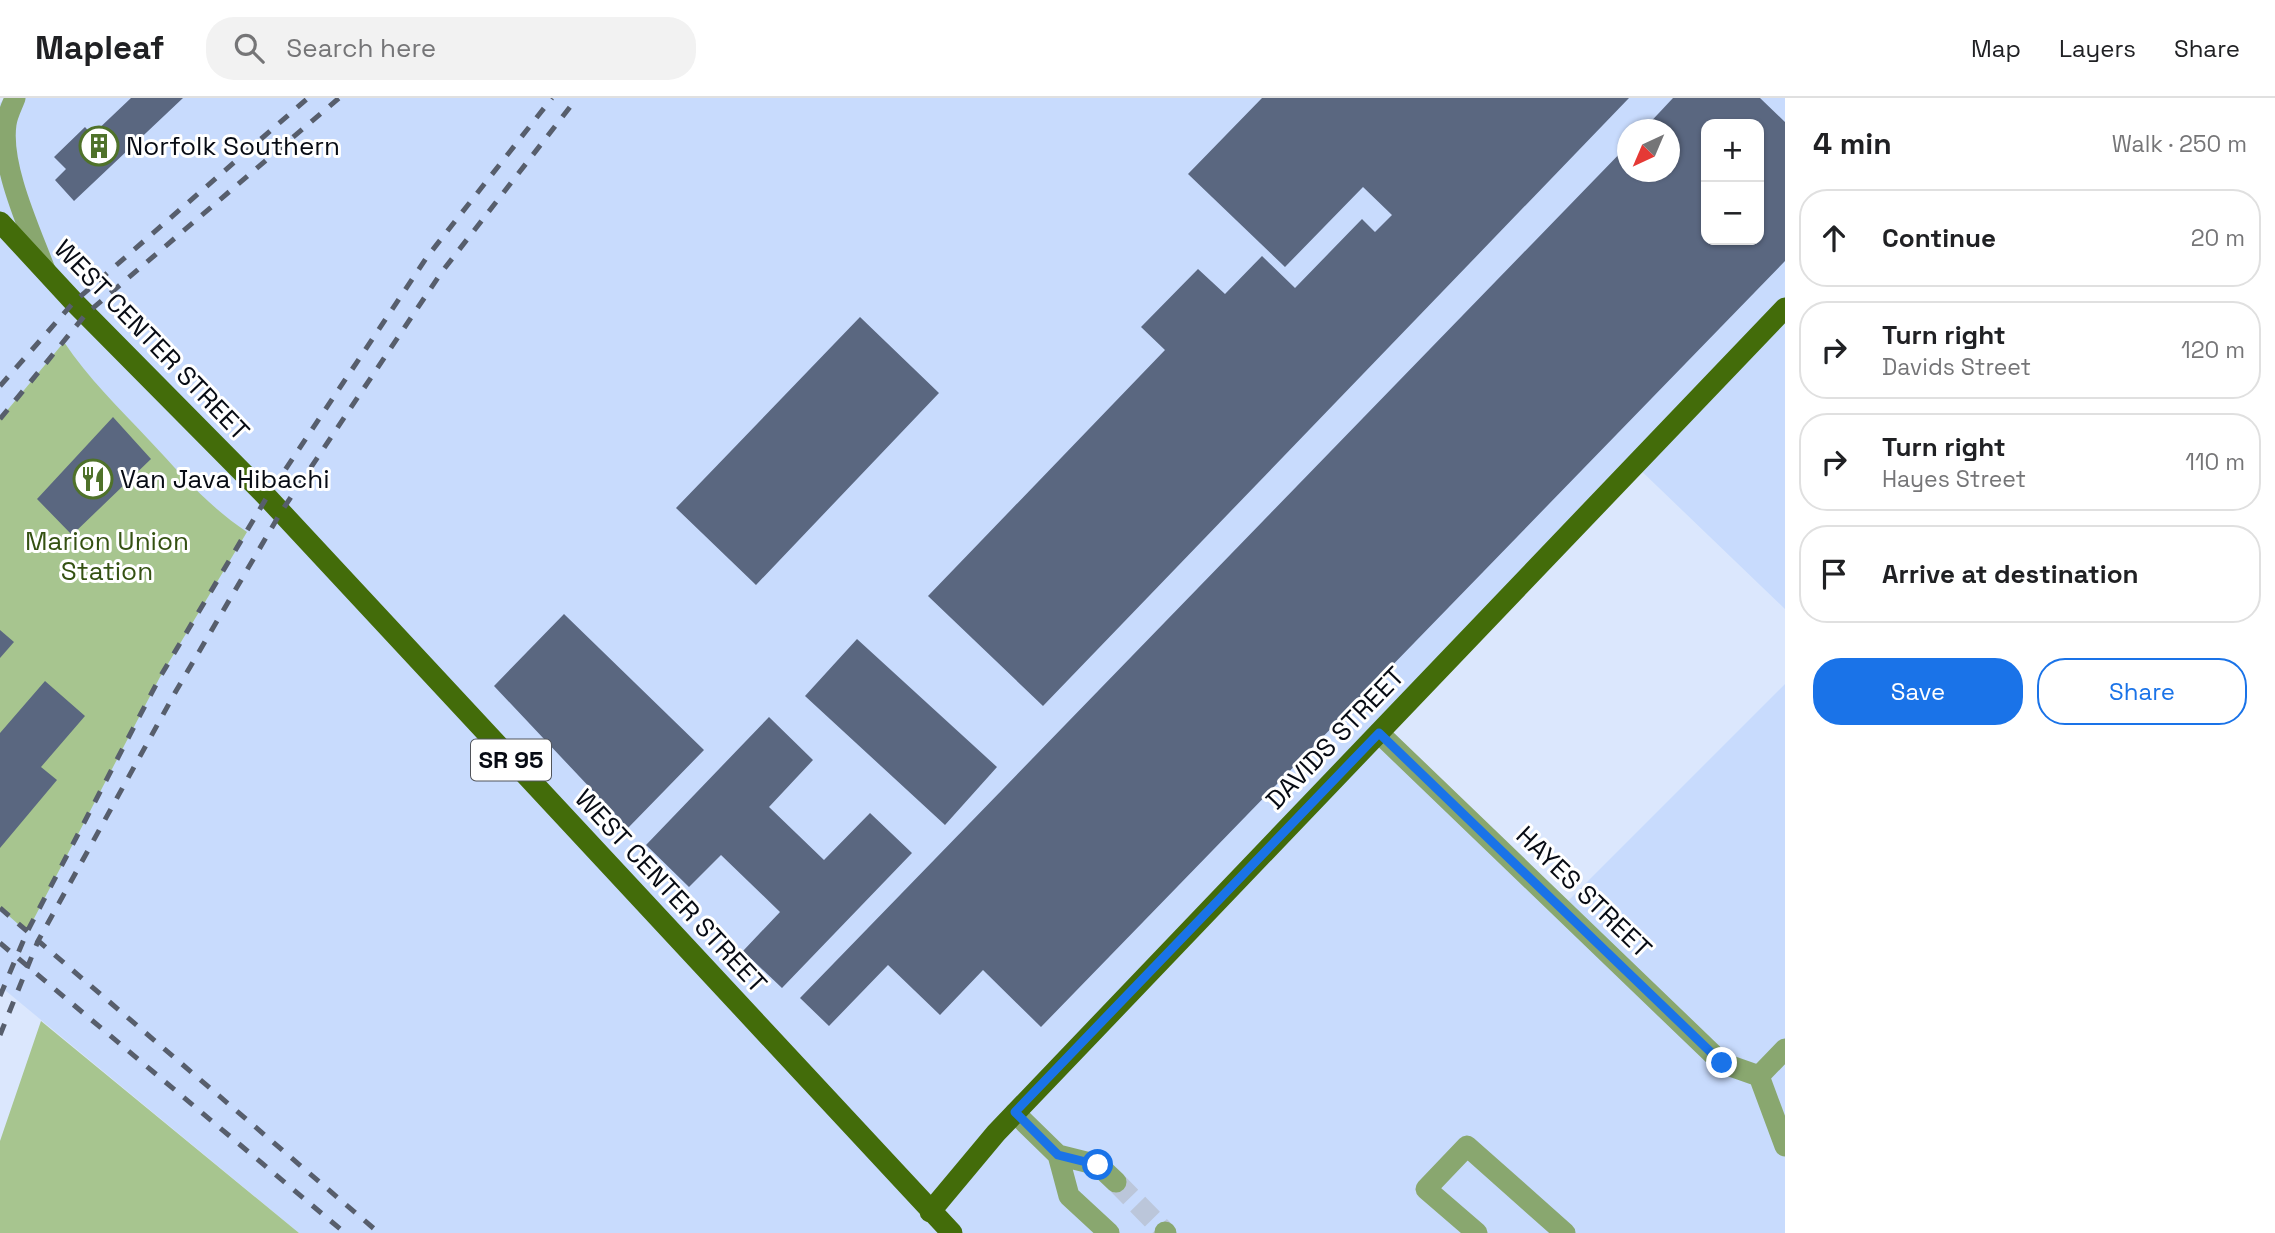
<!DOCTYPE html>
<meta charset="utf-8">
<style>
:root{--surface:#fff;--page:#f2f2f2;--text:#202124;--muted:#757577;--line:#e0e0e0;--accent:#1a73e8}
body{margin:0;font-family:"Space Grotesk",sans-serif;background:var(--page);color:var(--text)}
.controls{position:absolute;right:21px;top:21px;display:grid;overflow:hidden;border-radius:14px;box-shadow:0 2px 5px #0004}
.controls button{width:63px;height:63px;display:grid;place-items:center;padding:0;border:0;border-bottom:2px solid var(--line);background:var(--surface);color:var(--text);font:35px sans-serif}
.compass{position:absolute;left:1617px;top:21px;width:63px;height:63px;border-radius:50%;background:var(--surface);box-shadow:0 2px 5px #0004;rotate:224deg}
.stop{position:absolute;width:21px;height:21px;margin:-16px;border:5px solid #1a73e8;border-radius:50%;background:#fff}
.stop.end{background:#1a73e8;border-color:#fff;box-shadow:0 2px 7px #0008}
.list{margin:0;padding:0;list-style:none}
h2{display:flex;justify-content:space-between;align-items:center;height:91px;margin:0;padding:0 28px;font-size:30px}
h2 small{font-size:23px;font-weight:400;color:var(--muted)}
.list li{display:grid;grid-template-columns:46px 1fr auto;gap:21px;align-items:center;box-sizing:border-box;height:98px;margin:0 14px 14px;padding:0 14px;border:2px solid var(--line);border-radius:28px}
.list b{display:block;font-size:26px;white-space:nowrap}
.list p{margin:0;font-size:23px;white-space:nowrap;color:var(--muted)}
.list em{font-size:23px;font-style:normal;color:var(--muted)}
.actions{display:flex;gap:14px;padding:21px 28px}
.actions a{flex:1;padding:16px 0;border:2px solid var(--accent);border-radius:28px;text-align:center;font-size:24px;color:var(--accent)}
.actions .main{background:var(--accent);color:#fff}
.icon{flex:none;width:38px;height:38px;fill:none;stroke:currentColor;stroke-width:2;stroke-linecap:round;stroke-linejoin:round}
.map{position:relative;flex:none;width:1785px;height:1135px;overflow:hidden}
header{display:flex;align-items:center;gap:42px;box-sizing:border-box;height:98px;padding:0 35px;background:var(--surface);border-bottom:2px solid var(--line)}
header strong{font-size:33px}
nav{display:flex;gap:38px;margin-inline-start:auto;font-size:24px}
.search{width:490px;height:63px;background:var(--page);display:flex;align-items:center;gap:18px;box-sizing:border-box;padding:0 24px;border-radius:28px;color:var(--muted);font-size:26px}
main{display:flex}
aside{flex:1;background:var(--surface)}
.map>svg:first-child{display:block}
.built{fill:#c8dbfd;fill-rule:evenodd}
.green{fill:#a7c58f}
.building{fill:#5a6780;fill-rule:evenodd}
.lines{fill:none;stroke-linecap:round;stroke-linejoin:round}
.minor-tunnel{stroke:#bbc6da;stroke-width:21;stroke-dasharray:21 10;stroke-linecap:butt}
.minor{stroke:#89a76f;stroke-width:21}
.major{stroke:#436c0a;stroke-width:21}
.rail{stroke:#575e6c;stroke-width:5;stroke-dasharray:12 12;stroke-linecap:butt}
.route{stroke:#1a73e8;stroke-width:9}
.labels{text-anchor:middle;stroke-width:6;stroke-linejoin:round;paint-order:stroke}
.shield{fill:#fff;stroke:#51545a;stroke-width:2}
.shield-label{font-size:24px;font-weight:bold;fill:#070b14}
.poi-label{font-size:26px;fill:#070b14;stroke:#fff;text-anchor:start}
.street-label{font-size:26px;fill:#070b14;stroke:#fff}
.park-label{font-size:26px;fill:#345112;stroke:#fff}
</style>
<header>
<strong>Mapleaf</strong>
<div class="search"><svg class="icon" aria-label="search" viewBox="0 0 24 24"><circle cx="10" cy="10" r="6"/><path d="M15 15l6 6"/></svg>Search here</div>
<nav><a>Map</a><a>Layers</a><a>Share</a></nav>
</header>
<main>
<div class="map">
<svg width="1785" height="1135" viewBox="0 0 1785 1135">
<rect width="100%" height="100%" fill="#dbe7fd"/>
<path class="built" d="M5 0H1785V511L1632 364 1379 635 1555 816 1785 586V1135H299L0 888V5ZM1706 26H1759V142H1706ZM1628 32H1670V74H1628Z"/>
<path class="green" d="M64 244C88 280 119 310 149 342 180 375 209 409 247 434L160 579 27 834 0 810V321Z
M41 923 299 1135H0V1043Z"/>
<path class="building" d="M131 0H183L74 103 55 82 66 71 54 59 85 29 92 37Z
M1262 0H1629L1043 608 928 498 1165 252 1141 229 1198 171 1225 196 1262 158 1295 190 1362 121 1375 134 1392 117 1363 89 1285 169 1188 76Z
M1673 0H1760L1785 24V163L1041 929 983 872 940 917 888 867 829 928 800 900 1628 47V74H1670V32H1643ZM1706 26H1759V142H1706Z
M860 219 939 295 756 487 676 410Z
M113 319 151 361 72 437 37 401Z
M564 516 704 652 628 730 494 588Z
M0 532 14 544 0 560Z
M857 541 997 669 945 727 805 598Z
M45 583 85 618 41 669 57 682 0 750V635Z
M769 619 813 662 769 709 824 762 870 715 912 755 782 890 743 853 780 814 721 757 689 789 646 747Z"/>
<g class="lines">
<path class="minor-tunnel" d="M1116 1084 1165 1134"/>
<path class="minor" d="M15 0C12 8 7 17 6 26 0 68 30 132 45 172
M1379 635 1722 965 1759 978
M1759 978 1785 1048
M1759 978 1785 951
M1015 1015 1058 1057 1069 1098 1109 1135
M1058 1057 1098 1067 1116 1084
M1165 1134 1166 1135
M1477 1135 1426 1091 1467 1048 1565 1135"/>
<path class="major" d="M0 124 74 204 267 399 952 1135
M930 1114 996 1035 1785 210"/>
<path class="rail" d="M0 288 74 204 308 0
M0 321 86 216 339 0
M0 810 379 1135
M0 845 345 1135
M0 898 27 834 160 579 267 399 427 159 552 0
M0 937 38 843 176 593 281 414 441 175 577 0"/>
</g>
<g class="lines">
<path class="route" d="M1098 1067 1058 1057 1015 1014 1379 635 1722 965"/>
</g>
<defs>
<symbol id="building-ring" viewBox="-11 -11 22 22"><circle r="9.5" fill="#fff" stroke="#4f722a" stroke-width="1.5"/><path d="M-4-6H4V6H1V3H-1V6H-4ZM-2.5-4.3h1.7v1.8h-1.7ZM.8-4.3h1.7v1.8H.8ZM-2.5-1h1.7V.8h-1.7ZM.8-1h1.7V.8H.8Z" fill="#4f722a"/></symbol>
<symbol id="restaurant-ring" viewBox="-11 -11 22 22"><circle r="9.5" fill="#fff" stroke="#4f722a" stroke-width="1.5"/><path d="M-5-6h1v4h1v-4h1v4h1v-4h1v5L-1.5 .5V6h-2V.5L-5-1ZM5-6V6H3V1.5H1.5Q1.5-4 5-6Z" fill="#4f722a"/></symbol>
</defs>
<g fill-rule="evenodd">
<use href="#building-ring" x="77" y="26" width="44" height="44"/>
<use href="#restaurant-ring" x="71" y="359" width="44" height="44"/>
</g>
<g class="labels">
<rect class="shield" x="471" y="641.5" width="80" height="41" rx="5"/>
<g class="shield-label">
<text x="511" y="670">SR 95</text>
</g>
<g class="poi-label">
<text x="126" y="57">Norfolk Southern</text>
<text x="120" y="390">Van Java Hibachi</text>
</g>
<g class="street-label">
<text transform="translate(152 242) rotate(46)" y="9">WEST CENTER STREET</text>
<text transform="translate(1335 640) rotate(-46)" y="9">DAVIDS STREET</text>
<text transform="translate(671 793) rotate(47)" y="9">WEST CENTER STREET</text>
<text transform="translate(1584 794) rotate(44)" y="9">HAYES STREET</text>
</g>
<g class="park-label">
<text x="107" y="452">Marion Union<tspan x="107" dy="30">Station</tspan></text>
</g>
</g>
</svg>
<div class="controls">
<button>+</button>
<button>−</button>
</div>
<svg class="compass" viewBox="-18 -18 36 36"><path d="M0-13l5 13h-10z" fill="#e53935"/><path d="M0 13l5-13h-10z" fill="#757577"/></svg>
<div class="stop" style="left:1098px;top:1067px"></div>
<div class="stop end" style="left:1722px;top:965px"></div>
</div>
<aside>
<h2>4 min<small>Walk · 250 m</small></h2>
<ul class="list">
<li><svg class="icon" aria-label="ahead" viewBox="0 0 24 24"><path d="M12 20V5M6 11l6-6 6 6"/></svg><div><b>Continue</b></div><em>20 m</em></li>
<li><svg class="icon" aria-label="right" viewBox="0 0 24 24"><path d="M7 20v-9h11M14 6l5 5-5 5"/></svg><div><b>Turn right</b><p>Davids Street</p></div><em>120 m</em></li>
<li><svg class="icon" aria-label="right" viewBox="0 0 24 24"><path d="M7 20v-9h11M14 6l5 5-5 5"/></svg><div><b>Turn right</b><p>Hayes Street</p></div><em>110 m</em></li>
<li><svg class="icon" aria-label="arrive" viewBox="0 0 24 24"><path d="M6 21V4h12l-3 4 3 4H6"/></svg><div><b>Arrive at destination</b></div></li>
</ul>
<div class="actions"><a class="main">Save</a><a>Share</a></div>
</aside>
</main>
